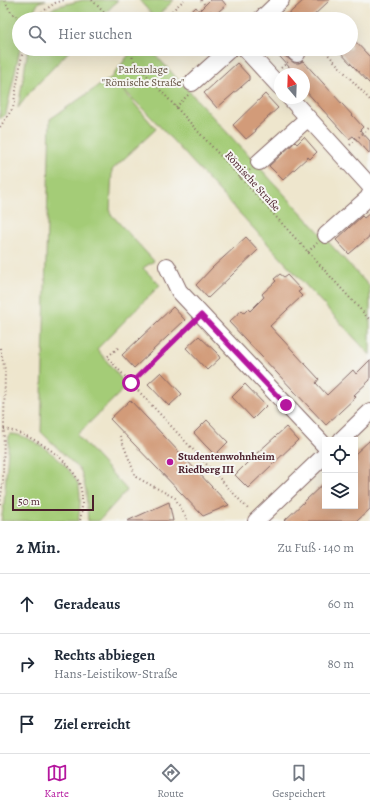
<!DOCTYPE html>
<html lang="de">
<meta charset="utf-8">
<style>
:root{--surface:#fff;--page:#f6f6f7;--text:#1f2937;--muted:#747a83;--line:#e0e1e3;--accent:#b5179e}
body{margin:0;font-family:Alegreya,serif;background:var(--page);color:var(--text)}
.controls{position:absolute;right:12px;bottom:12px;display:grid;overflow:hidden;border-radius:0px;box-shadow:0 4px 16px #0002}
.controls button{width:36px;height:36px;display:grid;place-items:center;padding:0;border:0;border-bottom:1px solid var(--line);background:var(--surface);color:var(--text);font:20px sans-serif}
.compass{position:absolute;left:274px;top:68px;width:36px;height:36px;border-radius:50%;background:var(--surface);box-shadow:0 4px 16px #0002;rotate:341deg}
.scale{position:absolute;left:12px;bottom:10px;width:82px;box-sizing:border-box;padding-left:4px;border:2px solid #4a1f2b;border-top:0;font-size:11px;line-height:14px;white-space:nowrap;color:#4a1f2b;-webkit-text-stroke:3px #f6f6f2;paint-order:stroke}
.stop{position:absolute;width:12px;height:12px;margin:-9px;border:3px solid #b5179e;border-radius:50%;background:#fff}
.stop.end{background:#b5179e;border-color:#fff;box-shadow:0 1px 4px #0008}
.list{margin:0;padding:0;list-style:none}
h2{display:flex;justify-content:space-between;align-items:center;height:52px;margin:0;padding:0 16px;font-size:17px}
h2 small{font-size:13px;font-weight:400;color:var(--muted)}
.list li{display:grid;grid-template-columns:26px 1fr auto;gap:12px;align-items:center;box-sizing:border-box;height:60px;padding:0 16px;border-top:1px solid var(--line)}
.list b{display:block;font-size:15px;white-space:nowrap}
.list p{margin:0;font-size:13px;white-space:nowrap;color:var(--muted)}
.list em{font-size:13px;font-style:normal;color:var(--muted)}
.icon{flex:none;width:22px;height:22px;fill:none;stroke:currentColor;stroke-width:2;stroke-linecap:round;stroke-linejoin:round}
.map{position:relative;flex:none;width:370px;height:521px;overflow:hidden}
.search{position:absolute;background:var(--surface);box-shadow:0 4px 16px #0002;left:12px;right:12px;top:12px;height:44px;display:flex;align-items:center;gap:10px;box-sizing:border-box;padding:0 14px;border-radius:22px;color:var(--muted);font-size:15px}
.sheet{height:232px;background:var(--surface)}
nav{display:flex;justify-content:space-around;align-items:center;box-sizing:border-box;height:56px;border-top:1px solid var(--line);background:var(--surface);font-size:11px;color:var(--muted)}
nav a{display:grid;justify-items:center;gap:2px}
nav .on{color:var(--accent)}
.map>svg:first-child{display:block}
.green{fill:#a4cc77;stroke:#777651}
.building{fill:#d29b79}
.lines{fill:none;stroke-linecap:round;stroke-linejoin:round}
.minor-casing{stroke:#836564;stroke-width:18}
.path{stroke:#836564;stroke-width:2;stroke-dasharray:1 3;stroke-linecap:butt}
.minor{stroke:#fff;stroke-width:16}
.route{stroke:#b5179e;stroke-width:5}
.poi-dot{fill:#b5179e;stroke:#f6f6f2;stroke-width:1.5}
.labels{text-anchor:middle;stroke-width:4;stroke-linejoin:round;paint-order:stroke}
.park-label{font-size:11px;fill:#655342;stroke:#f6f6f2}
.street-label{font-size:11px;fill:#4a1f2b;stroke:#f6f6f2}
.poi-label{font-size:11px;font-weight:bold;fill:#4a1f2b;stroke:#f6f6f2;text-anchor:start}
</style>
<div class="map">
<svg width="370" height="521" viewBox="0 0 370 521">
<rect width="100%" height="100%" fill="#f6f6f2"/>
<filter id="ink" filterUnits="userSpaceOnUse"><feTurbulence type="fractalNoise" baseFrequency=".025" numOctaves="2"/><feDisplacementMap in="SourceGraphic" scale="8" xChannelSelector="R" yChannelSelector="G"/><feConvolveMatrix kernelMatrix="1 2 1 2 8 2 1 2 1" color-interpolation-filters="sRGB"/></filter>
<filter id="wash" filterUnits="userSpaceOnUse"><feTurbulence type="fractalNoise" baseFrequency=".012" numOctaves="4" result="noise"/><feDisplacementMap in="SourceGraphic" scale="16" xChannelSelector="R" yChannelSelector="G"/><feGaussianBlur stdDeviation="0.9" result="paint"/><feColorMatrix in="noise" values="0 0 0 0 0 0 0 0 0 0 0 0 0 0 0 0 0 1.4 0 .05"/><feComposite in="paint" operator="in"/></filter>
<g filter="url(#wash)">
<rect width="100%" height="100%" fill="#eee6cd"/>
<path class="green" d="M0 0H46L39 2 29 19H19L20 49 6 113 0 119Z
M83 0H118L100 19H39L55 7Z
M139 0H174L155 18Z
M28 49H71L30 92 18 108Z
M133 49H150L370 287V355L153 119 118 84 156 129 112 170 110 213 154 261 143 268 160 285 97 349 127 386 77 435 127 490 99 521H88L86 491 81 471 41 432 50 119 112 77Z
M11 434C32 434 73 466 79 487 81 498 80 510 78 521H1L4 504 9 436Z"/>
<g id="blocks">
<path class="building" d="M210 0H222L226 5 210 19H183L196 7 199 11Z
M304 0H330L310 19H283Z
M351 37 370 57V84L337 49H351Z
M273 49H283L285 56 294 63H299L303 61 363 127 360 130 370 141V154L353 136 349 139 304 89V74H283L290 68Z
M237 63 249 76V80L217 108 204 93Z
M265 94 278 108 255 129 256 131 246 139 233 125Z
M304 137 317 152 310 159 308 157 283 180 269 166 295 142 297 144Z
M370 213V236L349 254 336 240 362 216 364 218Z
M246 237 258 250 208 298 196 285 213 267Z
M280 274 284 277 287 275 301 290 298 292 302 296 270 326 319 379 316 383 327 395 353 370 356 374 370 360V380L354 395 356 397 326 425 229 322 242 310 244 313 248 309 250 311 264 297 262 294 276 281 274 279Z
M173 307 185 320 134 368 122 355Z
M199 336 217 353 220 358 207 370 186 348Z
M161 372 182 394 169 406 148 384Z
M245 384 266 406 253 419 232 397Z
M130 400 229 505 203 516 110 419Z
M207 420 228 442 215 455 204 444 194 433Z
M286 427 298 440 248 488 235 475 256 454Z
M370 440V509L357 521H284L325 482V506H355V454Z
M169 502 173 521H127Z"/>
</g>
</g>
<g filter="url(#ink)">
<use href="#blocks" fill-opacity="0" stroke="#836564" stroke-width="1"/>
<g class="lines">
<defs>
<path id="minor" d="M261 19 281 0
M245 49 280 87
M292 49 297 54
M192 83 230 49
M290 98 370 186
M259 162 308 118
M326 235 368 198 370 194
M167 266 179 291 325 446
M341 440 370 412
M256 521 325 455"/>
</defs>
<use href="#minor" class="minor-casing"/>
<path class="path" d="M5 0C9 10 12 16 23 19
M92 0 110 19
M201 0 205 5
M210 11 218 19
M286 14 290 19
M32 19 55 3 64 0
M163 19 184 0
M131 49 133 60 370 320
M323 49 370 100
M281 68 288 62
M176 107 188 95
M0 127 13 108 23 49
M350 145 370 127
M240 178 250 170
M308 252 317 243
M0 348 5 370 3 480 0 504
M118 348 107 357 249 510
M131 383 192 324
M4 429C31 433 76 461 81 490 83 500 82 511 80 521
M120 436 136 477 175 498 188 521"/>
<use href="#minor" class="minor"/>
</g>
</g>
<g class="lines" filter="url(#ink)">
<path class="route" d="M131 383 201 315 286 405"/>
</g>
<circle class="poi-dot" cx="170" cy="462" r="4"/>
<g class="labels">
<g class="park-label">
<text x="143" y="73">Parkanlage<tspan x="143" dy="13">"Römische Straße"</tspan></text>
</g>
<g class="street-label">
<text transform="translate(253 181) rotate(48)" y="4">Römische Straße</text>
</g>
<g class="poi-label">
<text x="178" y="460">Studentenwohnheim<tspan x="178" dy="13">Riedberg III</tspan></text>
</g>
</g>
</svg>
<div class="controls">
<button><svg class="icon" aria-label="locate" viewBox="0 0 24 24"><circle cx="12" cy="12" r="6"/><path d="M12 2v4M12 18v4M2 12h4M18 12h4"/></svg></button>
<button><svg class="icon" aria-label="layers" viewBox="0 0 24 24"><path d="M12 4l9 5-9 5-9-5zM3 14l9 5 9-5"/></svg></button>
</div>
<svg class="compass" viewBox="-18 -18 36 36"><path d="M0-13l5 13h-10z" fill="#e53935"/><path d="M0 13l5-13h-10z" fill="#747a83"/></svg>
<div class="scale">50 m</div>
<div class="stop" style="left:131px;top:383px"></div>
<div class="stop end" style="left:286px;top:405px"></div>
<div class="search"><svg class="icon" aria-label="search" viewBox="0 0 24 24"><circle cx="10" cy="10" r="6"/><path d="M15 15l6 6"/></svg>Hier suchen</div>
</div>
<section class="sheet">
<h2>2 Min.<small>Zu Fuß · 140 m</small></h2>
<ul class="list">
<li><svg class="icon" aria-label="ahead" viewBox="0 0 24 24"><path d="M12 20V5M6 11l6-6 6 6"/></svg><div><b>Geradeaus</b></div><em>60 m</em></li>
<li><svg class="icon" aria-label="right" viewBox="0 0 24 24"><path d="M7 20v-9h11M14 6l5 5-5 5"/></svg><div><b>Rechts abbiegen</b><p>Hans-Leistikow-Straße</p></div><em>80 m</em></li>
<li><svg class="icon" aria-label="arrive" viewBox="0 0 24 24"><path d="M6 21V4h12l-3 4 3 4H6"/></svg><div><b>Ziel erreicht</b></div></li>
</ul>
</section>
<nav>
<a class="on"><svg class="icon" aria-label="map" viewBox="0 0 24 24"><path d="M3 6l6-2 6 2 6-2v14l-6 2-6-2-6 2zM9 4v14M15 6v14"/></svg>Karte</a>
<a><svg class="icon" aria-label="directions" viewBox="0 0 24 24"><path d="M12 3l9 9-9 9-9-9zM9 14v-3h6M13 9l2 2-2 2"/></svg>Route</a>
<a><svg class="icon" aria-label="saved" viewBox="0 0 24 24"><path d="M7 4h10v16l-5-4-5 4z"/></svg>Gespeichert</a>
</nav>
